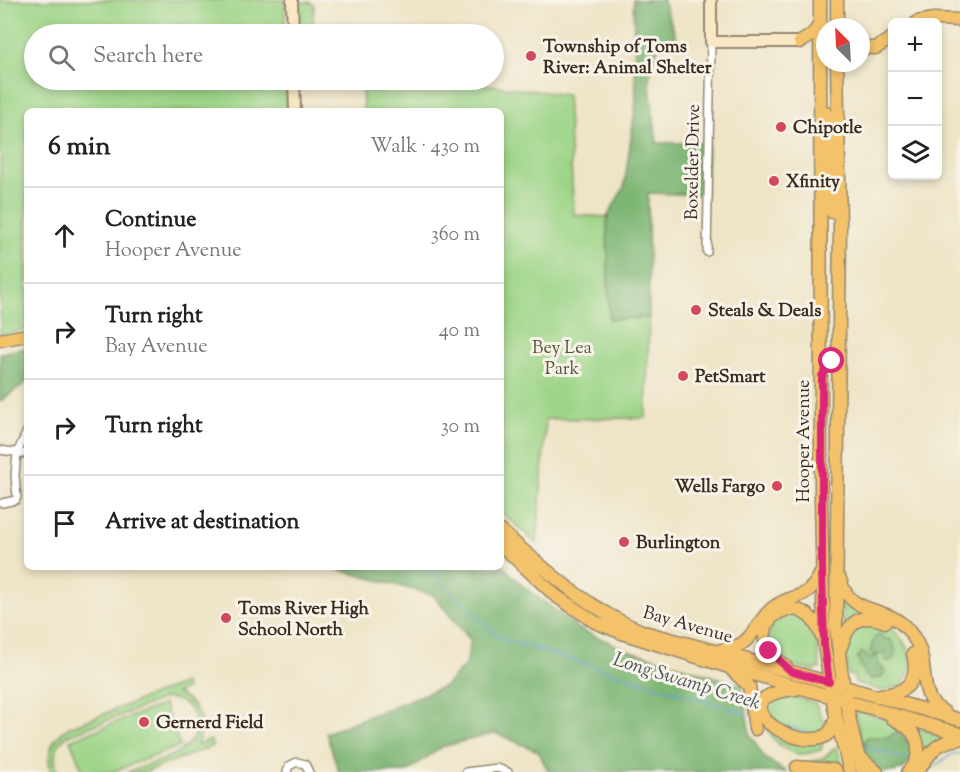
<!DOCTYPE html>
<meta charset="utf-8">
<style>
:root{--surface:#fff;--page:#f2f2f2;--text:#222;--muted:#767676;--line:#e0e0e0}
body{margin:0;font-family:"Sorts Mill Goudy",serif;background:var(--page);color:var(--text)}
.controls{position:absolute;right:18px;top:18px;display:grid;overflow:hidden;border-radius:9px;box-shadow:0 3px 9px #0003}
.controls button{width:54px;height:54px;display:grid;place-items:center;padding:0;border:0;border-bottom:2px solid var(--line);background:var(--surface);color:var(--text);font:30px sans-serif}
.compass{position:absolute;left:816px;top:18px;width:54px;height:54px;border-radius:50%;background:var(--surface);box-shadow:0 3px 9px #0003;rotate:336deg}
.stop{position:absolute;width:18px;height:18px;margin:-14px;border:4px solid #db2777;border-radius:50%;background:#fff}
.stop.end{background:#db2777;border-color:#fff;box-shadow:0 2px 6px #0008}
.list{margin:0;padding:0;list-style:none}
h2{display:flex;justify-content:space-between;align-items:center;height:78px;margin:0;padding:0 24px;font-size:26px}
h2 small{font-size:20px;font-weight:400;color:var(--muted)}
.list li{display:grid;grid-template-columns:39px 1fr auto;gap:18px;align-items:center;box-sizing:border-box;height:96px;padding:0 24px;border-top:2px solid var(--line)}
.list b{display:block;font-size:22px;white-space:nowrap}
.list p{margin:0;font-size:20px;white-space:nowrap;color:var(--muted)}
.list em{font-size:20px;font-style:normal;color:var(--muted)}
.icon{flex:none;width:33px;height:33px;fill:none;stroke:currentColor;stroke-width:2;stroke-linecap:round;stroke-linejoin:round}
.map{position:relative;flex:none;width:960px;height:772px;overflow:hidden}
.search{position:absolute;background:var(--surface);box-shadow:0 3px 9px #0003;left:24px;top:24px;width:480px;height:66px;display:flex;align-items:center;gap:15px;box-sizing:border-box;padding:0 21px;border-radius:33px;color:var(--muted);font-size:22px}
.panel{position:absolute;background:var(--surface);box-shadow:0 3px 9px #0003;left:24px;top:108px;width:480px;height:462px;border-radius:9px}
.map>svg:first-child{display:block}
.green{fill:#9dd487;stroke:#6c7f52;stroke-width:1.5}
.forest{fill:#7eb674;stroke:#5c7049;stroke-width:1.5}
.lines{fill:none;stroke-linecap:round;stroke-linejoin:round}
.stream{stroke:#629fd3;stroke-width:1.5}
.street-casing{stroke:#948772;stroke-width:10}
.secondary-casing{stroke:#948772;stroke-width:14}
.primary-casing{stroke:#948772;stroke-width:15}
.street{stroke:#fff;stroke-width:7}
.secondary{stroke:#fae7c3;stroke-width:10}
.primary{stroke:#f3c26a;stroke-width:12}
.route{stroke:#db2777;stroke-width:8}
.poi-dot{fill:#d1495b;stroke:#f7f3e8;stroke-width:2}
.labels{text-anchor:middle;stroke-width:6;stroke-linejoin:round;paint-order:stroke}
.poi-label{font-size:18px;font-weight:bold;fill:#3b2a1e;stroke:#f7f3e8;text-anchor:start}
.street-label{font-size:18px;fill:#3b2a1e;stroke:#f7f3e8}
.park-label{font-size:18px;fill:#545438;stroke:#f7f3e8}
.water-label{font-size:20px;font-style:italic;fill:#49535d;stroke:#f7f3e8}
</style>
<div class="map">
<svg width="960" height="772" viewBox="0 0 960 772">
<rect width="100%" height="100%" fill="#f7f3e8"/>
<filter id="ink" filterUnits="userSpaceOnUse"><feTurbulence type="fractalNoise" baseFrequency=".0167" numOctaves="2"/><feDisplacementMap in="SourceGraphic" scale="12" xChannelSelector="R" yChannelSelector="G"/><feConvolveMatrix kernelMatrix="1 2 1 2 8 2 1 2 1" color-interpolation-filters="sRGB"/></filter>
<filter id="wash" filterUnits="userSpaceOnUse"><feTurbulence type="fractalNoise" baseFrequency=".008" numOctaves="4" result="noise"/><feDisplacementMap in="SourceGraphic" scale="24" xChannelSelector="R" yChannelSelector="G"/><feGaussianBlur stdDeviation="1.35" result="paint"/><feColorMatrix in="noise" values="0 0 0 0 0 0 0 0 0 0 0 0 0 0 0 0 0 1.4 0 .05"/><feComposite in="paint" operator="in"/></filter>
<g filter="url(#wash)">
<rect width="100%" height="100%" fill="#eee4c6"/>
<path class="green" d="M0 0H285V34H34V80H285L287 111H27V329L0 335Z
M301 2H310L314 5 312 34H298L297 5Z
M362 80H450L567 95 574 215 607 217 609 319 649 318 646 418 546 419 537 544 501 512V111H363Z
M840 593 873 613 849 621 843 625Z
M791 612 803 615 816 633 820 669 816 668 815 671 790 664 768 644 771 624Z
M861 622C869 623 878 623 885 626 898 631 914 652 911 667 909 673 906 679 903 685L882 691 856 683 853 675H848L845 644Z
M184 683 186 689 176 693C199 704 206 721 197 745L210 740 213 746 145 772H127C151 763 210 751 193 714 188 703 177 699 166 698L66 736C55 746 52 758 58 772H51C45 751 53 737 70 727Z
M788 695 815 703 826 726 821 750C815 751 808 754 802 754 782 754 760 730 766 710 767 706 772 701 775 698Z
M164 704 180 746 112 772H83L70 740Z
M859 711 891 721 911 737 914 755 909 743 897 732 889 737H868L864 742 866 747 864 748 855 715Z
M916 728 949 736 919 762Z
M836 747 845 772 807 763 824 758Z"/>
<path class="forest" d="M633 0H663L679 45 658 46 649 79 657 143H708L706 195 648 193 649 318 609 319 607 217 624 187 636 103Z
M27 348V382L0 401V353Z
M501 564 523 586 581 630 625 649 742 685 750 735 765 758 786 772H552L547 769 538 751 495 733 441 747 407 772H339L326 733 445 686 466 664 471 641 433 595 329 567H501Z
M880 634 884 639 891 640C896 647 897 655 891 661H886L885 654 874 655 870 652 874 638Z
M862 652 869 658 877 656 879 666 883 668 885 672 880 678 870 679 865 675 863 669 860 666 859 660 857 658Z
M897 732 909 743 914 755C903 772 901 772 881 772L867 758 863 747H866L865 740 868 737H889Z"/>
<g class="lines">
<path class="stream" d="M426 567 500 638 748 714
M787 727 811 733
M863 746 910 760
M928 767 931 768 954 753 960 754"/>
</g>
</g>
<g filter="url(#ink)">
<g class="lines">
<defs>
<path id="street" d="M707 252 711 42
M0 450 27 454
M2 503 16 500 17 497 15 475 17 453 27 431
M287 772 289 766 297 762 305 764 309 772
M466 772 497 768 508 772"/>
<path id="secondary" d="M292 0 293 34
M711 0V42H800
M294 80 295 111"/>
<path id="primary" d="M820 0 821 499 824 644 834 708 850 772
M837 0V27
M917 22 934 19 960 20
M800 42C810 37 816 33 820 22
M861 48H876L892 38
M837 63 840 224 836 627C841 675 848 725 863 772
M826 113 829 125 832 212
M0 340 27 335
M501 531C546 570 588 610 644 632L792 672 960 720
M501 545 556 596 595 622 622 633 729 667 960 734
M840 579C850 618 886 603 908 630 914 637 919 645 921 654 925 670 923 691 933 704 936 707 941 710 945 713
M841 647C848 623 860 611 885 622
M717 651C726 649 737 648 744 642 756 633 761 616 774 607 795 592 807 602 821 573
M786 667C779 661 770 656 767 647 753 614 804 588 821 635
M732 670 749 686 755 729
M796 689C699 699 826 772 834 722
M880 695C906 694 920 681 913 654
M892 718C899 722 907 726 912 732 922 744 919 763 908 772
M860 757 877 772
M797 767 833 770 836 772
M917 772C931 753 934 742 960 739"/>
</defs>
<use href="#street" class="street-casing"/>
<use href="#secondary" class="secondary-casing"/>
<use href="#primary" class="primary-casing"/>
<use href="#street" class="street"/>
<use href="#secondary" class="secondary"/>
<use href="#primary" class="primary"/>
</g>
</g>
<g class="lines" filter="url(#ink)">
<path class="route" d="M769 651 792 672 829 682 824 644 822 569V376L832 361"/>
</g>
<g class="poi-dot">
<circle cx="531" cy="56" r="6"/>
<circle cx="781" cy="127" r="6"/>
<circle cx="774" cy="181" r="6"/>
<circle cx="696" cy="310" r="6"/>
<circle cx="683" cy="376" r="6"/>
<circle cx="777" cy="486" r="6"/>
<circle cx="624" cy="542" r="6"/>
<circle cx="226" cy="618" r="6"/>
<circle cx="144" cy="722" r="6"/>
</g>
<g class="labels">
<g class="poi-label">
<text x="543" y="52">Township of Toms<tspan x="543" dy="21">River: Animal Shelter</tspan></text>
<text x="793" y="133">Chipotle</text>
<text x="786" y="187">Xfinity</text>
<text x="708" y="316">Steals &amp; Deals</text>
<text x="695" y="382">PetSmart</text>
<text x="765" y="492" text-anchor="end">Wells Fargo</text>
<text x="636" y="548">Burlington</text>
<text x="238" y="614">Toms River High<tspan x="238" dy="21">School North</tspan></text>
<text x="156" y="728">Gernerd Field</text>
</g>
<g class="street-label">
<text transform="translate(692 162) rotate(-89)" y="6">Boxelder Drive</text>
<text transform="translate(803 441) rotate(-90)" y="6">Hooper Avenue</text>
<text transform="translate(688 624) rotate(16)" y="6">Bay Avenue</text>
</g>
<g class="park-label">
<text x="562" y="353">Bey Lea<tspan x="562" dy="21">Park</tspan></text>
</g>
<g class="water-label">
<text transform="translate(687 680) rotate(17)" y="7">Long Swamp Creek</text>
</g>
</g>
</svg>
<div class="controls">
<button>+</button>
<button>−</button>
<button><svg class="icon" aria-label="layers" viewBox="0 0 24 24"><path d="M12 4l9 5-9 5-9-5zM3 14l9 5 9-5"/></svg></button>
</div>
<svg class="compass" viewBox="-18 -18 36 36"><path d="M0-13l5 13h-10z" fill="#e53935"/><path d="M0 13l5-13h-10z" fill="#767676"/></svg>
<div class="stop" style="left:832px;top:361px"></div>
<div class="stop end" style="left:769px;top:651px"></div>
<div class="search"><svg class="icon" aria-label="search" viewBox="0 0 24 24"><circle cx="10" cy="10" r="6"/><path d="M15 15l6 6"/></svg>Search here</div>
<section class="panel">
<h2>6 min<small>Walk · 430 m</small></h2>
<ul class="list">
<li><svg class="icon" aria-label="ahead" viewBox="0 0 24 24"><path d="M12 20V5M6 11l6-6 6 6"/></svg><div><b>Continue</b><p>Hooper Avenue</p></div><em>360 m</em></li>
<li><svg class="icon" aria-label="right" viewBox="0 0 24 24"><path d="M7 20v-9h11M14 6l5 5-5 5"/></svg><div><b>Turn right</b><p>Bay Avenue</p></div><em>40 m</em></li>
<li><svg class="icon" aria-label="right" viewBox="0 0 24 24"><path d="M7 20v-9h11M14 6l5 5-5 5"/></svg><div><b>Turn right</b></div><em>30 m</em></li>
<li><svg class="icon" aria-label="arrive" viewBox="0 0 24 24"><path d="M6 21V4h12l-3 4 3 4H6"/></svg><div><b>Arrive at destination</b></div></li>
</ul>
</section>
</div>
